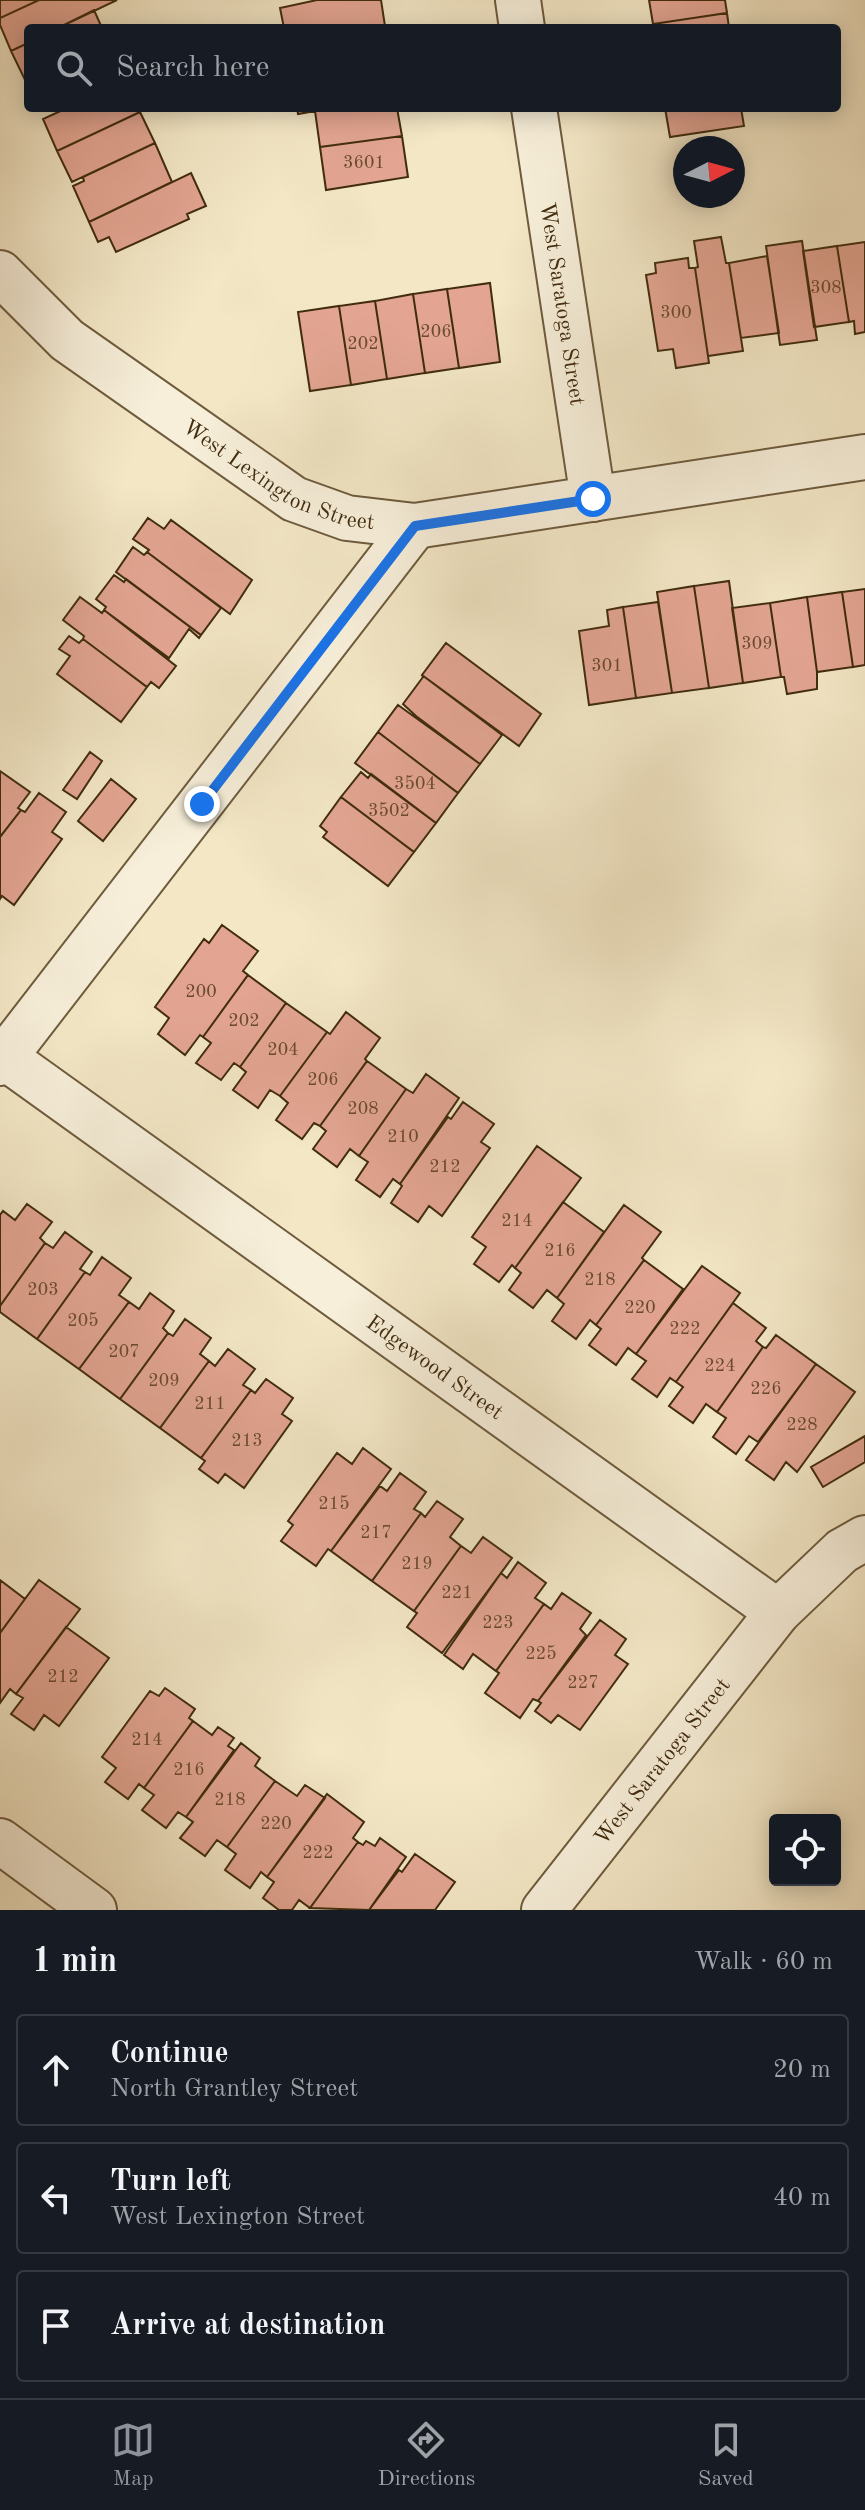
<!DOCTYPE html>
<meta charset="utf-8">
<style>
:root{--surface:#171b24;--page:#242831;--text:#f1f3f6;--muted:#9ea1a6;--line:#363941;--accent:#8c9099}
body{margin:0;font-family:"Old Standard TT",serif;background:var(--page);color:var(--text)}
.controls{position:absolute;right:24px;bottom:24px;display:grid;overflow:hidden;border-radius:8px;box-shadow:0 4px 20px #0003}
.controls button{width:72px;height:72px;display:grid;place-items:center;padding:0;border:0;border-bottom:2px solid var(--line);background:var(--surface);color:var(--text);font:40px sans-serif}
.compass{position:absolute;left:673px;top:136px;width:72px;height:72px;border-radius:50%;background:var(--surface);box-shadow:0 4px 20px #0003;rotate:84deg}
.stop{position:absolute;width:24px;height:24px;margin:-18px;border:6px solid #1a73e8;border-radius:50%;background:#fff}
.stop.end{background:#1a73e8;border-color:#fff;box-shadow:0 2px 8px #0008}
.list{margin:0;padding:0;list-style:none}
h2{display:flex;justify-content:space-between;align-items:center;height:104px;margin:0;padding:0 32px;font-size:34px}
h2 small{font-size:26px;font-weight:400;color:var(--muted)}
.list li{display:grid;grid-template-columns:52px 1fr auto;gap:24px;align-items:center;box-sizing:border-box;height:112px;margin:0 16px 16px;padding:0 16px;border:2px solid var(--line);border-radius:8px}
.list b{display:block;font-size:30px;white-space:nowrap}
.list p{margin:0;font-size:26px;white-space:nowrap;color:var(--muted)}
.list em{font-size:26px;font-style:normal;color:var(--muted)}
.icon{flex:none;width:44px;height:44px;fill:none;stroke:currentColor;stroke-width:2;stroke-linecap:round;stroke-linejoin:round}
.map{position:relative;flex:none;width:865px;height:1910px;overflow:hidden}
.search{position:absolute;background:var(--surface);box-shadow:0 4px 20px #0003;left:24px;right:24px;top:24px;height:88px;display:flex;align-items:center;gap:20px;box-sizing:border-box;padding:0 28px;border-radius:8px;color:var(--muted);font-size:30px}
.sheet{height:488px;background:var(--surface)}
nav{display:flex;justify-content:space-around;align-items:center;box-sizing:border-box;height:112px;border-top:2px solid var(--line);background:var(--surface);font-size:22px;color:var(--muted)}
nav a{display:grid;justify-items:center;gap:4px}
nav .on{color:var(--accent)}
.map>svg:first-child{display:block}
.building{fill:#e3a592;stroke:#412c0f;stroke-width:2}
.lines{fill:none;stroke-linecap:round;stroke-linejoin:round}
.minor-casing{stroke:#6e5b3d;stroke-width:48}
.minor{stroke:#f7efda;stroke-width:44}
.route{stroke:#1a73e8;stroke-width:10}
.labels{text-anchor:middle;stroke-width:6;stroke-linejoin:round;paint-order:stroke}
.number-label{font-size:18px;fill:#6a4a30}
.street-label{font-size:22px;fill:#412c0f;stroke:#f7efda}
</style>
<div class="map">
<svg width="865" height="1910" viewBox="0 0 865 1910">
<rect width="100%" height="100%" fill="#f3e7c6"/>
<filter id="stains"><feTurbulence type="fractalNoise" baseFrequency=".0025" numOctaves="4"/><feColorMatrix values="0 0 0 0 .2 0 0 0 0 .09 0 0 0 0 .02 0 0 0 .5 -.17"/></filter>
<radialGradient id="worn" r=".72"><stop offset=".6" stop-color="#630" stop-opacity="0"/><stop offset="1" stop-color="#630" stop-opacity=".3"/></radialGradient>
<path class="building" d="M0 0H39L0 18Z
M39 0H117L58 28H28V43L11 51 0 25V18Z
M317 0H381L385 26 284 28 280 8Z
M649 0H725L727 13 653 24Z
M94 10 102 28H58Z
M727 13 729 28H653V24Z
M28 43V86L11 51Z
M67 108H138L140 112 57 151 43 119Z
M297 108H332L298 114Z
M332 108H397L402 136 320 147 315 111Z
M665 108H741L744 126 670 137Z
M140 112 155 143 72 182 57 151Z
M402 136 408 177 326 190 320 147Z
M155 143 172 182 89 222 73 186 84 181 83 177Z
M191 173 206 206 187 214 189 219 116 252 109 237 98 242 89 222Z
M721 237 726 263H729L743 351 708 356 695 268 698 267 694 241Z
M802 241 817 340 780 345 766 246Z
M865 242V332L855 334 854 321 849 322 837 246Z
M837 246 849 322 814 327 803 251Z
M767 256 779 333 741 338 729 263Z
M688 258 689 268H695L709 363 676 368 673 349 658 351 646 275 656 273 655 263Z
M490 283 500 362 459 368 447 289Z
M447 289 459 368 425 373 413 294Z
M413 294 425 373 387 379 375 301Z
M375 301 387 379 351 385 339 306Z
M339 306 351 385 310 391 298 312Z
M148 518 164 529 171 520 252 580 230 614 147 552 149 550 133 539Z
M133 547 144 555 147 552 221 608 201 635 116 572Z
M114 575 124 582 126 579 201 635 199 638 189 629 169 658 154 647 104 610 106 607 96 599Z
M729 581 743 683 709 688 694 586Z
M694 586 709 688 672 693 657 592Z
M865 589V665L853 667 842 592Z
M842 592 853 667 817 672 807 597Z
M80 597 102 613 104 610 176 666 159 688 151 682 147 687 83 639 84 636 63 620Z
M807 597 817 672V689L787 694 784 677H781L770 603Z
M658 602 672 693 636 698 623 607Z
M770 603 781 677 743 683 732 608Z
M623 607 636 698 589 705 579 631 609 626 607 610Z
M69 636 79 643 83 639 147 687 121 722 57 674 70 656 59 649Z
M446 643 541 714 519 746 422 675Z
M422 675 502 735 480 764 416 716 403 704 423 677Z
M398 705 480 764 458 793 378 732Z
M378 732 458 793 436 823 355 763Z
M90 752 102 761 77 799 63 790Z
M0 771 30 792 18 808 21 810 0 837Z
M361 772 368 778 371 774 436 823 414 852 341 797Z
M111 779 136 799 103 841 78 821Z
M39 793 66 812 52 832 62 839 14 905 2 896 0 899V837L21 810 25 812Z
M341 797 414 852 388 886 323 837 327 832 320 826Z
M222 925 258 951 243 971 248 975 203 1037 200 1035 185 1055 158 1034 169 1018 155 1007 204 939 209 943Z
M248 975 286 1003 240 1067 234 1063 221 1080 196 1063 211 1043 203 1037Z
M286 1003 327 1032 280 1096 270 1090 258 1108 233 1090 246 1072 240 1067Z
M346 1012 380 1038 365 1059 367 1061 320 1126 314 1123 302 1139 276 1120 288 1103 280 1096 327 1032 330 1034Z
M367 1061 406 1089 359 1156 350 1149 337 1167 313 1149 326 1131 320 1126Z
M426 1074 459 1098 400 1184 393 1179 380 1197 356 1180 368 1162 359 1156 406 1089 413 1093Z
M463 1102 494 1124 481 1142 490 1148 442 1216 429 1206 418 1222 391 1203 402 1186 400 1184 448 1117 451 1119Z
M537 1146 581 1178 515 1268 512 1265 499 1282 474 1264 486 1247 472 1237Z
M563 1202 604 1232 557 1298 547 1290 533 1308 509 1290 521 1273 515 1268Z
M27 1204 52 1222 40 1238 45 1243 0 1306V1215L3 1211 15 1220Z
M624 1205 661 1232 642 1258 644 1260 596 1325 590 1320 576 1339 552 1321 564 1304 557 1298Z
M65 1232 92 1252 80 1269 85 1272 37 1339 0 1312V1306L45 1243 53 1248Z
M102 1257 131 1278 119 1295 129 1302 79 1369 37 1339 85 1272 90 1275Z
M644 1260 683 1289 636 1354 628 1348 616 1365 589 1345 601 1329 596 1325Z
M702 1266 740 1293 676 1382 670 1378 657 1397 632 1379 646 1361 636 1354Z
M150 1293 174 1311 163 1328 168 1333 120 1399 79 1369 129 1302 139 1309Z
M733 1303 766 1328 756 1341 763 1347 717 1412 706 1404 693 1423 669 1406 683 1387 676 1382Z
M185 1319 211 1338 200 1354 209 1361 160 1428 120 1399 168 1333 173 1336Z
M776 1335 816 1364 758 1442 749 1436 736 1454 713 1437 726 1418 717 1412 763 1347 766 1348Z
M228 1349 255 1369 243 1385 251 1390 201 1458 160 1428 209 1361 215 1366Z
M816 1364 855 1392 797 1472 786 1462 774 1480 746 1460Z
M266 1379 293 1398 282 1414 292 1421 244 1488 225 1474 218 1483 199 1469 205 1461 201 1458 251 1390 255 1393Z
M865 1436V1462L823 1487 811 1467Z
M363 1448 391 1469 331 1551 328 1549 316 1566 281 1541 293 1525 288 1521 337 1453 352 1464Z
M400 1473 426 1492 414 1509 421 1513 372 1581 331 1551 380 1486 387 1491Z
M437 1501 463 1519 450 1537 461 1546 414 1611 372 1581 421 1513 425 1517Z
M483 1537 512 1558 442 1653 407 1627 417 1613 414 1611 461 1546 471 1553Z
M518 1562 546 1583 535 1598 544 1604 496 1671 473 1654 463 1669 444 1655 501 1573 507 1578Z
M0 1580 25 1599 0 1633Z
M39 1580 80 1609 16 1694 10 1689 0 1703V1633Z
M562 1593 591 1613 580 1629 586 1635 538 1701 533 1699 520 1718 485 1693 499 1673 496 1671 544 1604 551 1609Z
M600 1620 626 1639 615 1655 628 1664 580 1730 558 1715 551 1723 535 1711 541 1703 538 1701Z
M66 1627 109 1658 59 1726 44 1715 34 1730 11 1714 23 1698 16 1694Z
M165 1688 195 1709 189 1718 193 1721 144 1788 139 1784 128 1799 105 1782 116 1768 102 1757 150 1691 159 1696Z
M193 1721 212 1735 218 1727 234 1738 228 1746 234 1750 186 1817 178 1812 166 1828 142 1810 154 1795 144 1788Z
M241 1743 260 1758 255 1766 275 1781 227 1847 217 1840 205 1856 180 1838 193 1822 186 1817Z
M275 1781 297 1796 305 1785 325 1798 267 1877 261 1872 250 1888 225 1870 236 1854 227 1847Z
M327 1794 364 1822 353 1838 358 1842 310 1908 299 1900 292 1910H279L263 1898 274 1882 267 1877Z
M380 1838 406 1857 369 1910 310 1908 358 1842 363 1845 366 1841 375 1846Z
M415 1854 455 1882 435 1910H369L399 1870 402 1872Z"/>
<g class="lines">
<defs>
<g id="minor">
<path d="M518 0 522 28"/>
<path id="s1" d="M534 108 593 499"/>
<path id="s2" d="M0 273 67 340 294 499 347 518 415 526 865 457"/>
<path id="s3" d="M0 1054 778 1612"/>
<path d="M0 1063 415 526"/>
<path d="M0 1841 94 1910"/>
<path id="s4" d="M544 1910 778 1612 842 1551 865 1538"/>
</g>
</defs>
<use href="#minor" class="minor-casing"/>
<use href="#minor" class="minor"/>
</g>
<g class="lines">
<path class="route" d="M202 804 415 526 593 499"/>
</g>
<g class="labels">
<g class="number-label">
<text x="364" y="168">3601</text>
<text x="826" y="293">308</text>
<text x="676" y="318">300</text>
<text x="436" y="337">206</text>
<text x="363" y="349">202</text>
<text x="757" y="649">309</text>
<text x="607" y="671">301</text>
<text x="415" y="789">3504</text>
<text x="389" y="816">3502</text>
<text x="201" y="997">200</text>
<text x="244" y="1026">202</text>
<text x="283" y="1055">204</text>
<text x="323" y="1085">206</text>
<text x="363" y="1114">208</text>
<text x="403" y="1142">210</text>
<text x="445" y="1172">212</text>
<text x="517" y="1226">214</text>
<text x="560" y="1256">216</text>
<text x="600" y="1285">218</text>
<text x="43" y="1295">203</text>
<text x="640" y="1313">220</text>
<text x="83" y="1326">205</text>
<text x="685" y="1334">222</text>
<text x="124" y="1357">207</text>
<text x="720" y="1371">224</text>
<text x="164" y="1386">209</text>
<text x="766" y="1394">226</text>
<text x="210" y="1409">211</text>
<text x="802" y="1430">228</text>
<text x="247" y="1446">213</text>
<text x="334" y="1509">215</text>
<text x="376" y="1538">217</text>
<text x="417" y="1569">219</text>
<text x="457" y="1598">221</text>
<text x="498" y="1628">223</text>
<text x="541" y="1659">225</text>
<text x="63" y="1682">212</text>
<text x="583" y="1688">227</text>
<text x="147" y="1745">214</text>
<text x="189" y="1775">216</text>
<text x="230" y="1805">218</text>
<text x="276" y="1829">220</text>
<text x="318" y="1858">222</text>
</g>
<g class="street-label">
<text dy="8" stroke="none"><textPath href="#s1" startOffset="198">West Saratoga Street</textPath></text>
<text dy="8" stroke="none"><textPath href="#s2" startOffset="348">West Lexington Street</textPath></text>
<text dy="8" stroke="none"><textPath href="#s3" startOffset="536">Edgewood Street</textPath></text>
<text dy="8" stroke="none"><textPath href="#s4" startOffset="190">West Saratoga Street</textPath></text>
</g>
</g>
<rect width="100%" height="100%" filter="url(#stains)"/>
<rect width="100%" height="100%" fill="url(#worn)"/>
</svg>
<div class="controls">
<button><svg class="icon" aria-label="locate" viewBox="0 0 24 24"><circle cx="12" cy="12" r="6"/><path d="M12 2v4M12 18v4M2 12h4M18 12h4"/></svg></button>
</div>
<svg class="compass" viewBox="-18 -18 36 36"><path d="M0-13l5 13h-10z" fill="#e53935"/><path d="M0 13l5-13h-10z" fill="#9ea1a6"/></svg>
<div class="stop" style="left:593px;top:499px"></div>
<div class="stop end" style="left:202px;top:804px"></div>
<div class="search"><svg class="icon" aria-label="search" viewBox="0 0 24 24"><circle cx="10" cy="10" r="6"/><path d="M15 15l6 6"/></svg>Search here</div>
</div>
<section class="sheet">
<h2>1 min<small>Walk · 60 m</small></h2>
<ul class="list">
<li><svg class="icon" aria-label="ahead" viewBox="0 0 24 24"><path d="M12 20V5M6 11l6-6 6 6"/></svg><div><b>Continue</b><p>North Grantley Street</p></div><em>20 m</em></li>
<li><svg class="icon" aria-label="left" viewBox="0 0 24 24"><path d="M17 20v-9H6M10 6l-5 5 5 5"/></svg><div><b>Turn left</b><p>West Lexington Street</p></div><em>40 m</em></li>
<li><svg class="icon" aria-label="arrive" viewBox="0 0 24 24"><path d="M6 21V4h12l-3 4 3 4H6"/></svg><div><b>Arrive at destination</b></div></li>
</ul>
</section>
<nav>
<a class="on"><svg class="icon" aria-label="map" viewBox="0 0 24 24"><path d="M3 6l6-2 6 2 6-2v14l-6 2-6-2-6 2zM9 4v14M15 6v14"/></svg>Map</a>
<a><svg class="icon" aria-label="directions" viewBox="0 0 24 24"><path d="M12 3l9 9-9 9-9-9zM9 14v-3h6M13 9l2 2-2 2"/></svg>Directions</a>
<a><svg class="icon" aria-label="saved" viewBox="0 0 24 24"><path d="M7 4h10v16l-5-4-5 4z"/></svg>Saved</a>
</nav>
